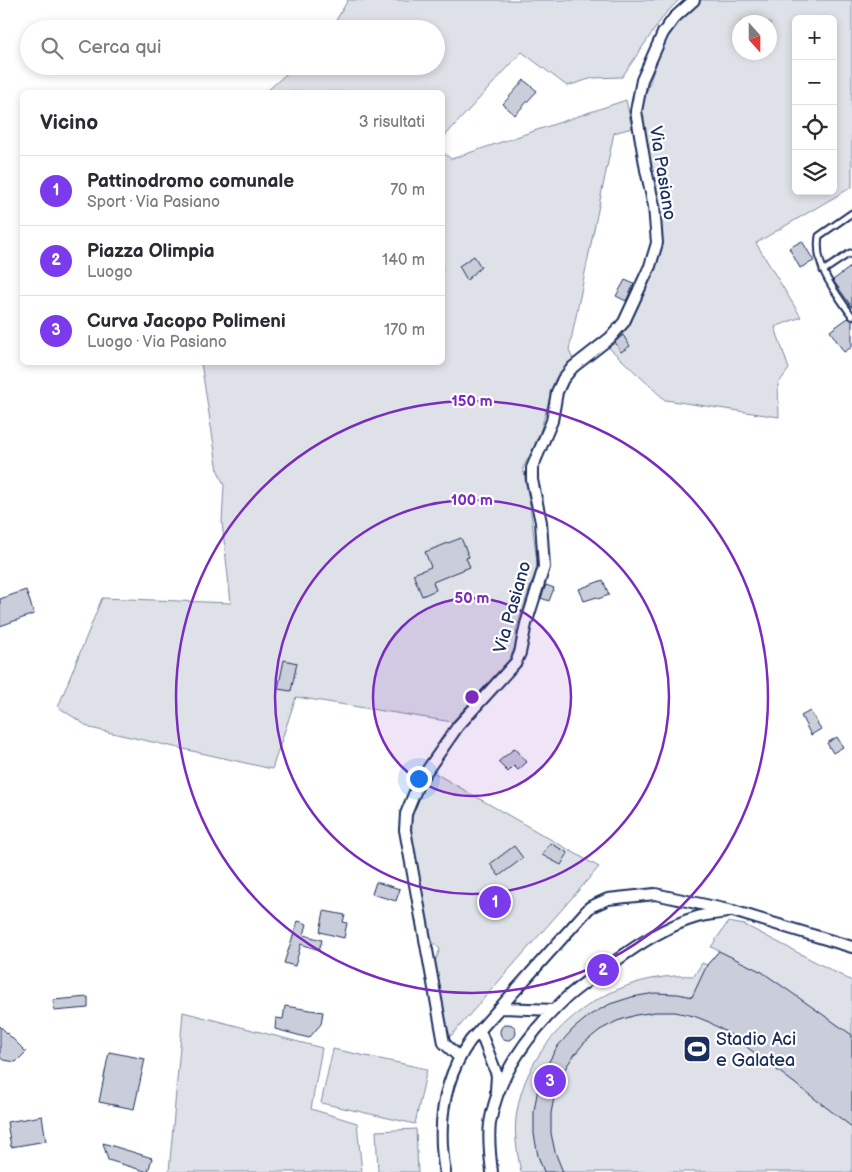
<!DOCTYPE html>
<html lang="it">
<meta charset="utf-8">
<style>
:root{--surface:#fff;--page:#f7f7f7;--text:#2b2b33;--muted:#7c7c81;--line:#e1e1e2;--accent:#7c3aed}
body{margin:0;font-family:"Balsamiq Sans",sans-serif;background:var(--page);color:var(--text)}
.controls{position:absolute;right:15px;top:15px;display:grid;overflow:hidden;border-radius:8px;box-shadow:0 2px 8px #0003}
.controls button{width:45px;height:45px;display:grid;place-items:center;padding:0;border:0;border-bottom:1px solid var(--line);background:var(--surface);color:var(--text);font:25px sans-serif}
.compass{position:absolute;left:732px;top:15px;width:45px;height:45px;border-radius:50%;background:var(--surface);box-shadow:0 2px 8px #0003;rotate:159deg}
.you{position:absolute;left:418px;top:778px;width:18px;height:18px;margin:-12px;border:4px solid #fff;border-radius:50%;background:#1a73e8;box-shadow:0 0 0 8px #1a73e833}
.badge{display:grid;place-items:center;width:32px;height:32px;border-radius:50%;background:var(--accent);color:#fff;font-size:16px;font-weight:700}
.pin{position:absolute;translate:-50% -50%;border:2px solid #fff;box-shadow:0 1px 5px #0006}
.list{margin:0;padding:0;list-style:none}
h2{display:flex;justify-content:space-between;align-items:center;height:65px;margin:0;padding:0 20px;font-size:21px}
h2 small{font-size:16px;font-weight:400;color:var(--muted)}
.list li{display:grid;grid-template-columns:32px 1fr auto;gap:15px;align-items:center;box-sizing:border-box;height:70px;padding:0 20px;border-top:1px solid var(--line)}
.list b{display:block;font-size:19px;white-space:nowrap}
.list p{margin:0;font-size:16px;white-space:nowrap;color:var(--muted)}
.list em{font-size:16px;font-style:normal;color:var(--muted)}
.icon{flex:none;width:28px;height:28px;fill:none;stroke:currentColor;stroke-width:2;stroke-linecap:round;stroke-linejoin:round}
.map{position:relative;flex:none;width:852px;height:1172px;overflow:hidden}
.search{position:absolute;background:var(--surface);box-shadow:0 2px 8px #0003;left:20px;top:20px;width:425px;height:55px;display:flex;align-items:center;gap:12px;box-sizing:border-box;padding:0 18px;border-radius:28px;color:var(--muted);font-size:19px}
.panel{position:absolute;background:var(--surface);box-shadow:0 2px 8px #0003;left:20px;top:90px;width:425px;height:275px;border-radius:8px}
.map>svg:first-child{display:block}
.green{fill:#dee1e7;stroke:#7c88a2;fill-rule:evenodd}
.building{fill:#caceda;stroke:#1b2f5e}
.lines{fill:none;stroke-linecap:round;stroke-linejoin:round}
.service-casing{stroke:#1b2f5e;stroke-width:9}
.minor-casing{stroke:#1b2f5e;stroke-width:14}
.service{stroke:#fff;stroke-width:5}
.minor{stroke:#fff;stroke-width:10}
.ring{fill:none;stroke:#7b2cbf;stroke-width:2.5}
.labels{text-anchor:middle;stroke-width:4.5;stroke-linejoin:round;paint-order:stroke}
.street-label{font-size:18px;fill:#1b2f5e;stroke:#fff}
.poi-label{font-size:18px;fill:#1b2f5e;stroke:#fff;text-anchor:start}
.centre{fill:#7b2cbf;stroke:#fff;stroke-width:2.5}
.ring-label{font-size:15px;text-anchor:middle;font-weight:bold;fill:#7b2cbf;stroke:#fff;stroke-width:4.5;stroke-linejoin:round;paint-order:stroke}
</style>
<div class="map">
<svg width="852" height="1172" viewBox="0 0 852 1172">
<rect width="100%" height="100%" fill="#fff"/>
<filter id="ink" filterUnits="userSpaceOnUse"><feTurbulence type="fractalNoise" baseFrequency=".02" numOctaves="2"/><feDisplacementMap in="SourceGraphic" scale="10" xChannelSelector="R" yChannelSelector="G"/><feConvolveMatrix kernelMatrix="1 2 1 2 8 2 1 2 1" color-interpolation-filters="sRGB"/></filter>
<g filter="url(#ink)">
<path class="green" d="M348 0H679L665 14 622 77 593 78 567 86 522 52 443 138 442 92H266L295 66H436V29H331Z
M701 0H852V187L756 243 801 317 775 327 789 369 778 384 779 417 665 400 607 346 628 328 653 267 660 242 640 112 666 33ZM796 19H833V191H796ZM740 22H770V52H740Z
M626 100 632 128 614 133 569 350 573 360 555 380 538 439 523 468 530 505 537 562 536 570 517 627 515 647 509 660 452 722 296 697 272 769 90 728 58 707 102 598 231 603 222 523 224 485 218 471 201 363 442 362 443 152 451 159Z
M431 771 599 867 451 1036 444 1022 434 964 440 949 427 937 409 826 414 799Z
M728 922 745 925 852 981V1172H521C517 1153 513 1130 517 1111 531 1029 613 971 694 976L702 963 707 965 719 951 711 947Z
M183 1012 322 1048 311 1109 357 1123 362 1172H169Z
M333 1049 427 1069 415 1124 321 1103Z
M416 1129 418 1172H378L376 1131Z"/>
<path class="building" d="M524 80 537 91 515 115 503 104Z
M802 241 814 261 800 268 789 248Z
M474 256 481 267 467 280 459 266Z
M852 266V307L833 280Z
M625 280 634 284 626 301 616 296Z
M848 318 852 320V347L844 352 830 331Z
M623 335 630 346 621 352 615 342Z
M461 538 469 557 466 558 470 567 433 582 436 590 422 596 413 574 431 567 425 552Z
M603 580 609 595 598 599 597 597 584 601 579 589Z
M546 585 554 588 549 601 541 598Z
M26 590 34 614 0 626V599Z
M284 660 297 663 291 691 278 689Z
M810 711 821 729 811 735 801 716Z
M837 737 843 747 833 753 827 743Z
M515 748 527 762 518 770 514 766 508 772 498 762Z
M550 843 568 853 561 865 542 855Z
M514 846 523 858 499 876 490 864Z
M376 882 400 889 396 901 372 894Z
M324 911 345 915 343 922 347 923 344 938 320 932Z
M298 921 307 924 304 935 322 940 319 950 301 944 295 966 284 963Z
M719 951 762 972 852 1035V1127L731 1035 709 1022 694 1016 675 1012H655L636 1015 617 1021 600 1030 584 1043 572 1058 561 1075 555 1093 551 1113V1133L555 1152 563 1172H544L538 1156 534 1134V1111L538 1088 546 1067 557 1047 572 1030 590 1015 610 1004 632 997 655 993 678 994 692 997 707 965Z
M88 997V1008L54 1011 53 1000Z
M285 1006 323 1012 321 1024 309 1038 275 1029 276 1018 283 1019Z
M500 1032a8 8 0 1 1 16 0a8 8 0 1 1-16 0Z
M0 1026 26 1052 16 1062 3 1060 0 1057Z
M109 1052 145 1059 134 1109 99 1102Z
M42 1116 46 1141 11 1147 7 1122Z
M103 1143 152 1158 148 1172 108 1160Z"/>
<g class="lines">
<defs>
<path id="service" d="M852 213 819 236C814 268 835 291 852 316
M823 271 850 253 852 256"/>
<path id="minor" d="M500 1008 554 1010
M480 1031 497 1075 496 1091
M459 1057 444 1043 405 830 406 814 419 782 458 726 516 662 520 653 526 624 544 567 541 522 532 480V468L552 421 557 392 563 379 573 367 610 338 624 322 650 266 657 243 654 206 646 170 636 111 642 80 663 33 674 18 694 0
M445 1172C437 1125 442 1081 470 1041L590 907 608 899 655 894 733 911 852 947
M492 1172C490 1156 488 1139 490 1123 498 1074 530 1032 565 999 580 985 598 974 614 962 639 944 666 926 697 917 706 914 717 914 727 912"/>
</defs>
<use href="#service" class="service-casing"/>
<use href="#minor" class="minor-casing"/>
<use href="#service" class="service"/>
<use href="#minor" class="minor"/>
</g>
</g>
<circle cx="472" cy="697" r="99" fill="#7b2cbf" fill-opacity=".12"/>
<g class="ring">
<circle cx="472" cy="697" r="99"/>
<circle cx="472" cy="697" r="197"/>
<circle cx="472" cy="697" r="296"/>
</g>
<defs>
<symbol id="stadium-square" viewBox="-11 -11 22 22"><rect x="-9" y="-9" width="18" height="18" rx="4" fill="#1b2f5e" stroke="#fff"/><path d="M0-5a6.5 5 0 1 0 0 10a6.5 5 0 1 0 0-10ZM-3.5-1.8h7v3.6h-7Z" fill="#fff"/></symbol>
</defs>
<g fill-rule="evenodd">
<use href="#stadium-square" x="681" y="1033" width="32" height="32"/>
</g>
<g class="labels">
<g class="street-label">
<text transform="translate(663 173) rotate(81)" y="6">Via Pasiano</text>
<text transform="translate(512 607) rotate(-74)" y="6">Via Pasiano</text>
</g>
<g class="poi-label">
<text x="716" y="1045">Stadio Aci<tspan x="716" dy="21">e Galatea</tspan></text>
</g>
</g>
<circle cx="472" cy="697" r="8" class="centre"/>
<g class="ring-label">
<text x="472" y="406">150 m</text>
<text x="472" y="505">100 m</text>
<text x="472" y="603">50 m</text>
</g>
</svg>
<div class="controls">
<button>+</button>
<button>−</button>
<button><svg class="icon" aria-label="locate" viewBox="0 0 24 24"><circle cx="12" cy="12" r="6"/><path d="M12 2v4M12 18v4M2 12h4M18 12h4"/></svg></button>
<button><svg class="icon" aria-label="layers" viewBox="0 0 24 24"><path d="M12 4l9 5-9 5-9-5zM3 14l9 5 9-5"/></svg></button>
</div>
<svg class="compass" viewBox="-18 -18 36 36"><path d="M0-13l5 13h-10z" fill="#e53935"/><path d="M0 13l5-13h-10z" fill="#7c7c81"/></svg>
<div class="you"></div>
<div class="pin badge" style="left:495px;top:902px">1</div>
<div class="pin badge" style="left:603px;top:970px">2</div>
<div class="pin badge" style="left:550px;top:1081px">3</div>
<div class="search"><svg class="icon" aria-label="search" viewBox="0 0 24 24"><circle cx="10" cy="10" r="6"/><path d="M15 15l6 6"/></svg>Cerca qui</div>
<section class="panel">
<h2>Vicino<small>3 risultati</small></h2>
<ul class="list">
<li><span class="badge">1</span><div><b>Pattinodromo comunale</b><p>Sport · Via Pasiano</p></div><em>70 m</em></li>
<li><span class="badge">2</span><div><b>Piazza Olimpia</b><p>Luogo</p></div><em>140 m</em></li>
<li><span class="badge">3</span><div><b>Curva Jacopo Polimeni</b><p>Luogo · Via Pasiano</p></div><em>170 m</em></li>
</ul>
</section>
</div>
